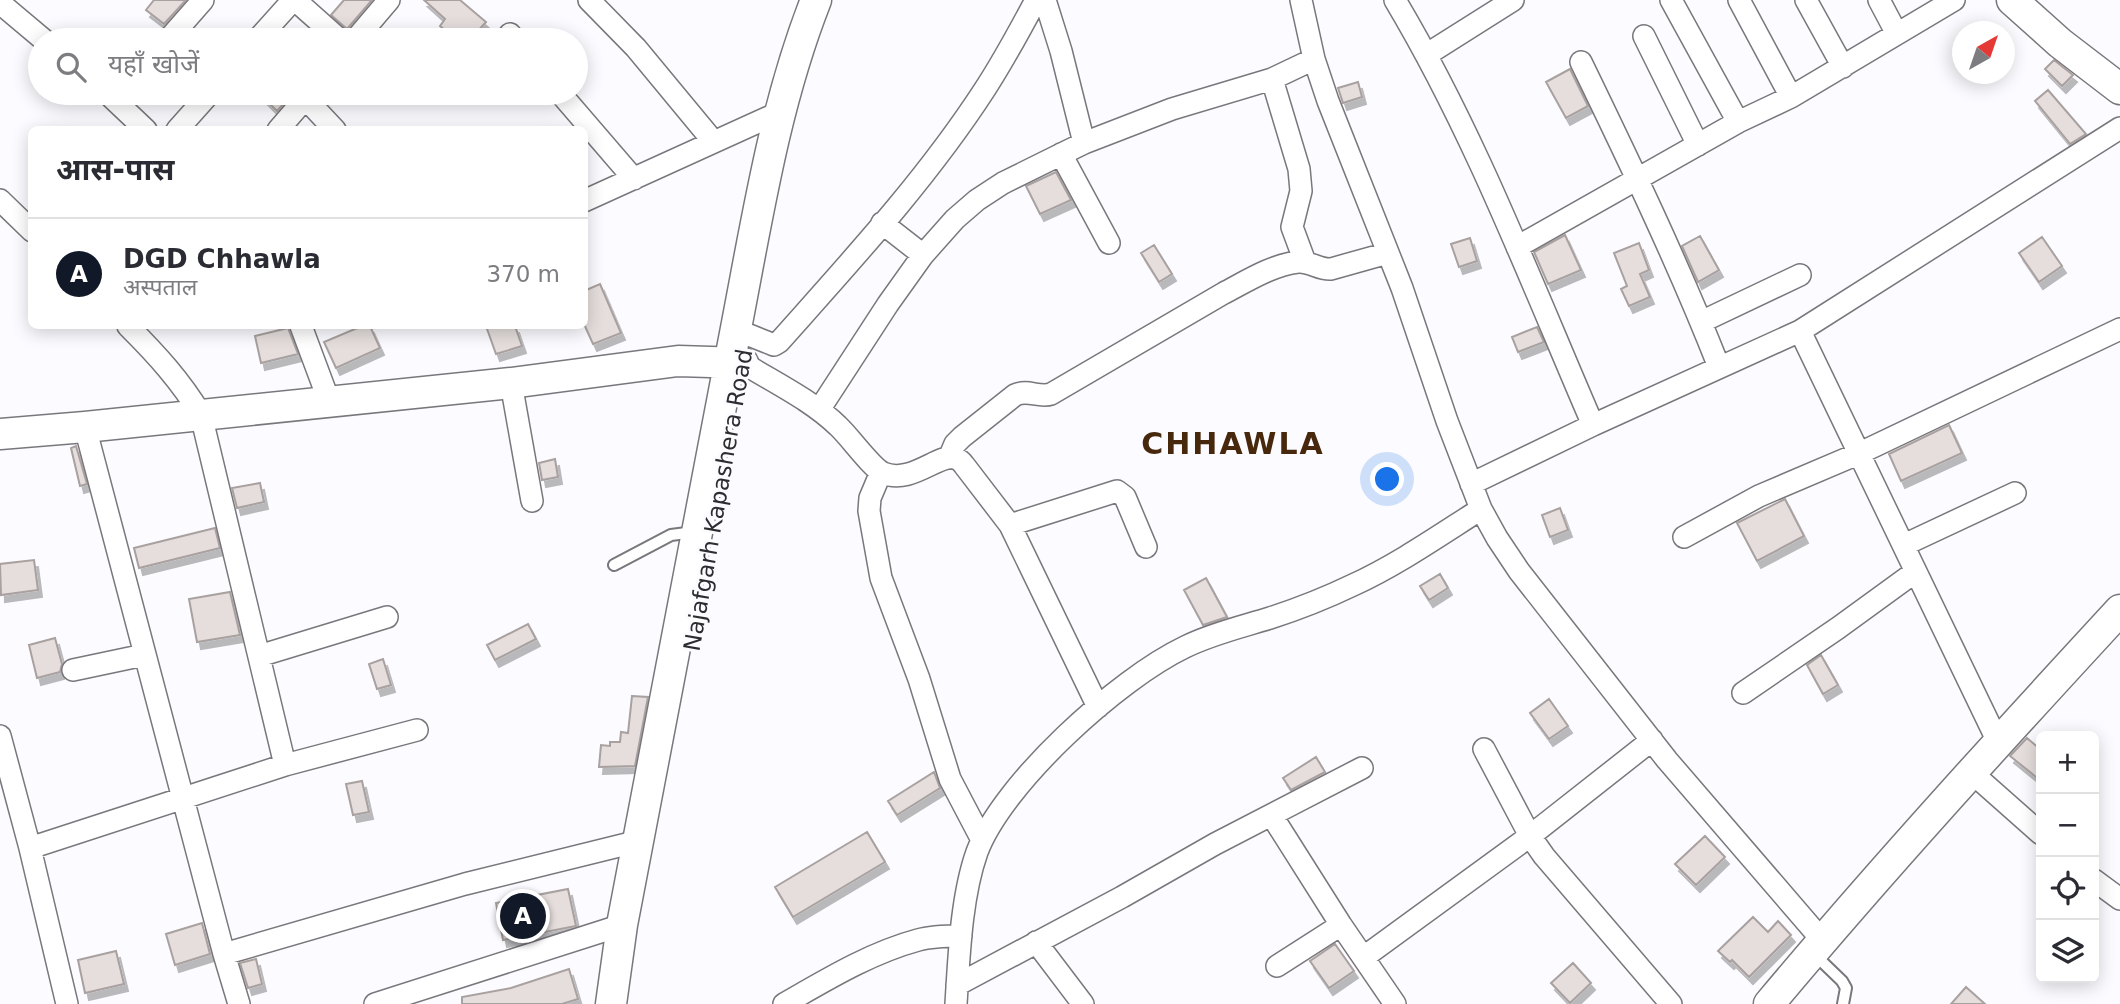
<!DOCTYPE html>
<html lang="hi">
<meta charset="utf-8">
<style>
:root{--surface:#fff;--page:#f7f7f7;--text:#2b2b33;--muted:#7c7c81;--line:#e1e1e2;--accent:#111827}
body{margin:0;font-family:"DejaVu Sans","Noto Sans Devanagari",sans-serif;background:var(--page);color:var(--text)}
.controls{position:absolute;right:21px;bottom:21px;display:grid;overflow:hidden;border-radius:10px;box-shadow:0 4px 18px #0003}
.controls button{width:63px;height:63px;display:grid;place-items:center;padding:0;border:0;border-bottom:2px solid var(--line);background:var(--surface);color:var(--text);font:35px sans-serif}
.compass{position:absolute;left:1952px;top:21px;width:63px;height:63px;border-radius:50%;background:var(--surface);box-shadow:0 4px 18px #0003;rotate:40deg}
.you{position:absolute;left:1388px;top:480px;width:24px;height:24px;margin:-18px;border:5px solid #fff;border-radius:50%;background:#1a73e8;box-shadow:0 0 0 10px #1a73e833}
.badge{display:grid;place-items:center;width:46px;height:46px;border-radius:50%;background:var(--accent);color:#fff;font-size:23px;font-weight:700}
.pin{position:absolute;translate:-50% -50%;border:4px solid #fff;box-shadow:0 2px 7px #0006}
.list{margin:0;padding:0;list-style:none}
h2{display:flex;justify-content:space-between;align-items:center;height:91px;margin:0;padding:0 28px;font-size:30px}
h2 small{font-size:23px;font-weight:400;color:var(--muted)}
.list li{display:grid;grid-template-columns:46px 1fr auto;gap:21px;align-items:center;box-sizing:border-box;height:112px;padding:0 28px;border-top:2px solid var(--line)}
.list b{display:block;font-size:26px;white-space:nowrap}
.list p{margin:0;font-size:23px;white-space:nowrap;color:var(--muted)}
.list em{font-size:23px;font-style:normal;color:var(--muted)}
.icon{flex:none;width:38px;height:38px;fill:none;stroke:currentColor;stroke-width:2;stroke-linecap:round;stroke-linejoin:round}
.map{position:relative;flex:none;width:2120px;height:1004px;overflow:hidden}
.search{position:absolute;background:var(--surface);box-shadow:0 4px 18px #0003;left:28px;top:28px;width:560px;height:77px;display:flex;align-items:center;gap:18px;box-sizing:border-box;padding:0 24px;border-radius:38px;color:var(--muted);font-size:26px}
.panel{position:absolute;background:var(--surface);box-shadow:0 4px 18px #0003;left:28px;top:126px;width:560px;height:203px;border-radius:10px}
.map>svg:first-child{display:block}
.building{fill:#e5dedd;stroke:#a8a1a0;stroke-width:2;filter:url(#shadow)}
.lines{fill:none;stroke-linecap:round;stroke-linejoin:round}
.lane-casing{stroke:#79777c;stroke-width:14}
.street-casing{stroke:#79777c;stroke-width:24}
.secondary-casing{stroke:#79777c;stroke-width:33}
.lane{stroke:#fff;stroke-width:10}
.street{stroke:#fff;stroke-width:21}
.secondary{stroke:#fff;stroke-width:30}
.labels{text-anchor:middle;stroke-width:6;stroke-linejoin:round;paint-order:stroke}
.street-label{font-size:23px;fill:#2d2c2f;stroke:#fcfbff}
.district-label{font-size:30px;font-weight:bold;letter-spacing:2px;fill:#47280d;stroke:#fcfbff}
</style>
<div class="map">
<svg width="2120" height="1004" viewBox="0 0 2120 1004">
<defs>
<filter id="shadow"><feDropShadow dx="4" dy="7" stdDeviation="0" flood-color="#0004"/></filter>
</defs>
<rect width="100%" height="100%" fill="#fcfbff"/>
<path class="building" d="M154 0H186L164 24 146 10Z
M344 0H372L347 29 331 15Z
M424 0H460L486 22 470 40H457L440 26 445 19Z
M2054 60 2073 75 2062 86 2045 69Z
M1570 69 1588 106 1566 118 1546 82Z
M1358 82 1362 97 1343 103 1338 88Z
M2048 90 2086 134 2070 144 2035 101Z
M259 93H293L277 111Z
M1056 172 1071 200 1040 214 1026 186Z
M1565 235 1581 270 1548 284 1534 252Z
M1700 236 1719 270 1698 282 1682 246Z
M2042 237 2062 266 2039 282 2019 253Z
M1470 238 1477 261 1459 267 1451 244Z
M1639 243 1649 270 1640 274 1650 297 1629 306 1621 289 1627 286 1614 253Z
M1154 245 1172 274 1159 282 1141 253Z
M600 284 621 333 593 344 584 324V291Z
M362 326H370L380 348 336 368 324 342Z
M486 326H515L522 346 496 354Z
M1537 327 1544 342 1518 352 1512 337Z
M288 328 298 354 261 363 255 336Z
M1949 425 1962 453 1901 481 1889 454Z
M76 446 87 484 80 486 71 448Z
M555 459 558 477 542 480 539 463Z
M260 483 264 502 237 508 232 488Z
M1785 499 1804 536 1757 561 1737 523Z
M1560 508 1568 530 1550 537 1542 515Z
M215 528 220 548 139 568 134 548Z
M34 560 38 590 1 595 0 564Z
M1440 574 1448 588 1429 600 1420 586Z
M1206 578 1227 617 1203 625 1184 590Z
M230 592 240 635 197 642 189 599Z
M528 624 536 639 495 660 487 645Z
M55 638 62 664 60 672 37 678 29 645Z
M1821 655 1838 685 1823 694 1807 665Z
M383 659 391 685 377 689 369 664Z
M632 696 648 697 635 766 599 767 601 745 610 746V742H620L621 732 628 733Z
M1549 699 1568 726 1549 739 1530 713Z
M2027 738 2041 750V781L2010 756Z
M1316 757 1325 772 1291 790 1283 778Z
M934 772 940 788 897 815 888 801Z
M362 781 369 812 353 815 346 784Z
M867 832 885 862 793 917 775 887Z
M1705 836 1725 857 1696 885 1675 864Z
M568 889 576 926 503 940 496 903Z
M1753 917 1768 932 1778 921 1791 935 1749 977 1732 960 1730 962 1718 951Z
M202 923 210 954 175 965 166 934Z
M1335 944 1354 971 1329 988 1310 961Z
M116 951 124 984 85 993 78 960Z
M256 959 262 984 248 988 240 963Z
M1573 963 1591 983 1570 1003 1551 983Z
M569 969 578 999 562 1004H462V997L511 988Z
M1966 987 1985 1004H1951Z"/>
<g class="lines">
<defs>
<path id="lane" d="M614 565 671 535 694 532
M1814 954 1842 981 1846 988 1843 1004"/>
<path id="street" d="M295 0 340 40
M589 0 636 48 713 141
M1045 0 1061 51 1084 143
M1301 0 1314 59 1328 101 1402 288 1447 421 1481 509 1497 538 1519 571 1667 760 1822 940
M1395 0C1475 134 1531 282 1593 425
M1671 0 1738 122
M1739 0 1791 97
M1806 0 1843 67
M1879 0 1897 34
M0 3 44 40
M510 34 515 40
M1644 36 1698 145
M168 40 203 0
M257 40 293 0
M355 40 389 0
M1426 55 1513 0
M1581 62C1630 163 1678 263 1719 367
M1272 79 1299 169 1301 191 1292 227 1305 262
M107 93 146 130
M560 93 634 179
M305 98 335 130
M177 130 210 93
M278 130 310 93
M1061 154 1109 243
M0 200 32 231
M584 201 780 112
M882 223 923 255
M1517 247 1738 122 1791 97 1954 0
M1701 322 1800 275
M128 326C155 353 181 381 201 415L285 765
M301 326 329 401
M1800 331 1998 742
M749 335 774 345 779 342C851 261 926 180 985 89 1004 60 1020 30 1036 0
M743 363C775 383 811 400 838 426 850 437 871 467 883 473 911 485 939 453 955 458 958 459 962 462 964 465L1010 525 1098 707
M511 383 532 501
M819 410 888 304 923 255 955 219 977 200 1003 183 1084 143 1172 109 1272 79 1314 59
M85 427 224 954 239 1004
M949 458 955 444 962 437 1015 395C1028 389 1039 398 1051 394L1224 293C1247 281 1272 265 1298 262 1310 261 1319 270 1331 269L1388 253
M881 472 870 498 869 511 881 578 919 679 950 779 982 840
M1471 484 1593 425 1800 331 2120 128
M1010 525 1117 491 1125 497 1146 547
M1684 537 1759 496 1860 453 2120 329
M1904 545 2015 493
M259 656 387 617
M73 670 144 655
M1743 693 1838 628 1915 572
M0 736 30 848 67 1004
M1484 749 1530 836 1544 856 1671 1004
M1971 772 2041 834
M1272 816 1341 925 1395 1004
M30 848 285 765 417 730
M2094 880 2120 899
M1036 942 1083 1004
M224 954 465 884 639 841
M1364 957 1530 836 1652 740
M1277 966 1341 925
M957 985 1122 897 1215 844 1362 768
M375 1004 622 925
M784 1004C826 980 870 953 918 940 932 936 947 936 961 936
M956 1004C959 957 961 897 977 852 1003 783 1118 679 1185 647 1211 634 1241 627 1270 618 1298 609 1326 598 1353 585 1397 565 1440 535 1481 509"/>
<path id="secondary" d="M2012 0 2060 43 2120 89
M0 434 85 427 511 383 678 361 743 363
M611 1004 622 925C661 724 698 523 737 323 758 214 775 104 816 0
M1769 1004C1882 869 2001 739 2120 610"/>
</defs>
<use href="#lane" class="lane-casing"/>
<use href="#street" class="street-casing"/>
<use href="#secondary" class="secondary-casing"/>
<use href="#lane" class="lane"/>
<use href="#street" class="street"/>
<use href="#secondary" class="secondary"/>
</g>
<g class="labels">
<g class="street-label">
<text transform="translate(718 500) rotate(-80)" y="8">Najafgarh Kapashera Road</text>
</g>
<g class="district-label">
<text x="1233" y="454">CHHAWLA</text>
</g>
</g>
</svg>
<div class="controls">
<button>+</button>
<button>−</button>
<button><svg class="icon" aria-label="locate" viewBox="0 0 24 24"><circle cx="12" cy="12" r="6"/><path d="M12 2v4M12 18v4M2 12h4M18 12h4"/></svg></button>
<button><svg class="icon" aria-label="layers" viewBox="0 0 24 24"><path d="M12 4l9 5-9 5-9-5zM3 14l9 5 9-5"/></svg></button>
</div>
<svg class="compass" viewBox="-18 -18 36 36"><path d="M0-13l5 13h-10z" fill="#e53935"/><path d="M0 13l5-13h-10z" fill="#7c7c81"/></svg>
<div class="you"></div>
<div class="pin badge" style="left:523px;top:916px">A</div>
<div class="search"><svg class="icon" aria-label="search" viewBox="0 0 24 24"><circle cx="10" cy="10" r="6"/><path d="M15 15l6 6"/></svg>यहाँ खोजें</div>
<section class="panel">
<h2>आस-पास<small></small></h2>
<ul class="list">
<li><span class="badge">A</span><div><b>DGD Chhawla</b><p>अस्पताल</p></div><em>370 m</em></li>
</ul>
</section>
</div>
